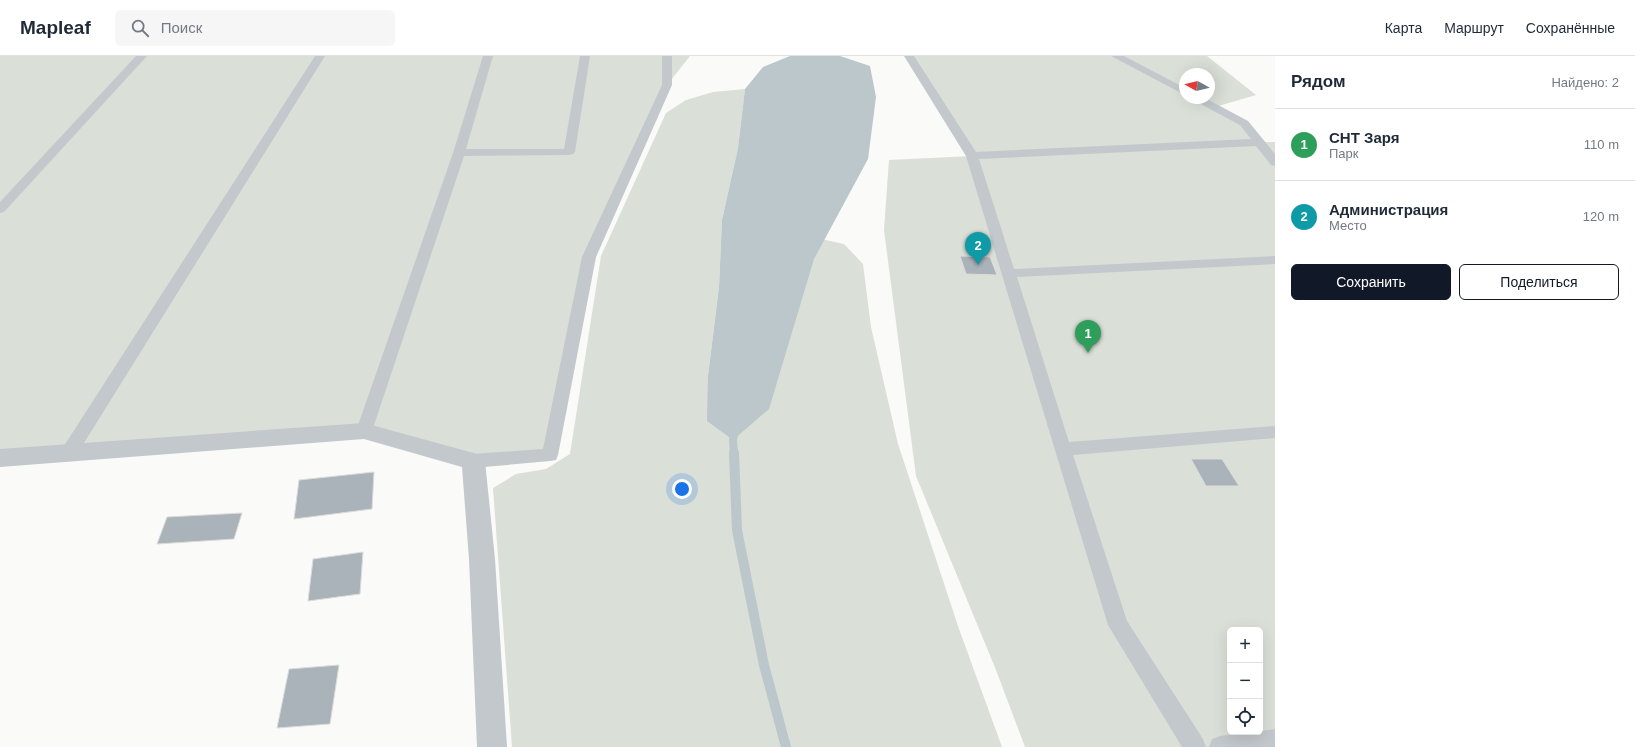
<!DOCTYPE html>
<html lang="ru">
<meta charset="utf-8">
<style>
:root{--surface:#fff;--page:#f6f6f7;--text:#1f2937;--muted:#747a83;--line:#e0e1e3;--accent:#111827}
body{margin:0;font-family:Helvetica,sans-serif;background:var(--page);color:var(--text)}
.controls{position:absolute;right:12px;bottom:12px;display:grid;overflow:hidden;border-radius:6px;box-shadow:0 4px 16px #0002}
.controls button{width:36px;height:36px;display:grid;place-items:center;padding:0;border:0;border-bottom:1px solid var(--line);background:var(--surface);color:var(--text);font:20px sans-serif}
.compass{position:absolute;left:1179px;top:12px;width:36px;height:36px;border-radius:50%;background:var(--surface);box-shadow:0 4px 16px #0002;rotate:278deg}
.you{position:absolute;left:682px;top:433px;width:14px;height:14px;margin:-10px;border:3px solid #fff;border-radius:50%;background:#1a73e8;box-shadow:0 0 0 6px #1a73e833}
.badge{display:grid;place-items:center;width:26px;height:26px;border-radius:50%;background:var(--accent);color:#fff;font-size:13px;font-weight:700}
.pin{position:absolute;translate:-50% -33px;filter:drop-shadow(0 1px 2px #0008)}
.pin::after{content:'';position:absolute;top:21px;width:14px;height:12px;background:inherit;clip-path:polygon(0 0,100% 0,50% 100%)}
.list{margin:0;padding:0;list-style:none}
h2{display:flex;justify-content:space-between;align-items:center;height:52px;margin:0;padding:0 16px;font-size:17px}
h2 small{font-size:13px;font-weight:400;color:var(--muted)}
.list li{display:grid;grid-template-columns:26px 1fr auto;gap:12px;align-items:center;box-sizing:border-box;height:72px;padding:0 16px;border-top:1px solid var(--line)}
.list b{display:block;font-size:15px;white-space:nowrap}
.list p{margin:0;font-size:13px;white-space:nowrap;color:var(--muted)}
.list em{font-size:13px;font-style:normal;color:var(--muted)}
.actions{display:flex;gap:8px;padding:12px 16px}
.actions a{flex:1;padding:9px 0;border:1px solid var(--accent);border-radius:6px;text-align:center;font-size:14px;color:var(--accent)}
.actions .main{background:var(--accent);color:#fff}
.icon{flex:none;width:22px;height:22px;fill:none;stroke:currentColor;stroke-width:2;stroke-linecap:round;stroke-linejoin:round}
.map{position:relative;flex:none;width:1275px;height:691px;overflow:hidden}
header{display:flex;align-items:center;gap:24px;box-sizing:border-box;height:56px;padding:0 20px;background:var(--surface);border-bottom:1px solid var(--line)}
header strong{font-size:19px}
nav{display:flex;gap:22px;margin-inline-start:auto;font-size:14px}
.search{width:280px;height:36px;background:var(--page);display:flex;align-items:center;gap:10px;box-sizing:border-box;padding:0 14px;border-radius:6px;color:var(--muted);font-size:15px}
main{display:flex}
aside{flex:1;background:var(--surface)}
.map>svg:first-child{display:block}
.green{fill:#dadfd7;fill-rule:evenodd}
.water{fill:#bbc7cb}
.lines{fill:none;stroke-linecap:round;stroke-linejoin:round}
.stream-far1{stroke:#bbc7cb;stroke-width:8}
.stream{stroke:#bbc7cb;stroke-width:10}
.building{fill:#aab3b9;stroke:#dcdcda}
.service{fill:#c3c8cc;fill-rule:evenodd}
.minor{fill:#c3c8cc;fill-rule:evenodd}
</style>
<header>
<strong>Mapleaf</strong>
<div class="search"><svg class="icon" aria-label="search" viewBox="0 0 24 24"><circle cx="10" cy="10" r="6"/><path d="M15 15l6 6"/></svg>Поиск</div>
<nav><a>Карта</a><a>Маршрут</a><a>Сохранённые</a></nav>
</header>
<main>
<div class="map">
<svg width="1275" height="691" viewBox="0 0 1275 691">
<rect width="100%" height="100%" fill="#fafaf8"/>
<path class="green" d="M0 0H690L667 29 589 201 550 399 473 405 364 375 0 402Z
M909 0H1207L1256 39 1215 51 1244 67 1260 86H1275V691H1025L996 614 916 420 884 174 889 104 972 100ZM1185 18H1209V42H1185ZM1230 574H1260V676H1230Z
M745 33 738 92 722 164 719 231 708 320 814 203 821 183 844 188 863 208 871 271 898 388 959 573 1002 691H512L493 432 516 418 546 413 570 398 601 200 666 57 686 44 713 36Z"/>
<path class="water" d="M790 0H840L870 10 876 41 868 103 814 203 769 353 733 384 707 365 708 320 719 231 722 164 738 92 745 33 763 11Z"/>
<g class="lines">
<path class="stream-far1" d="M734 398 733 384 735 374"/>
<path class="stream" d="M734 397 737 474 764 609 786 691"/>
</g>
<path class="building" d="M960 200 990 201 997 219 966 218Z
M1191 403H1222L1239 430H1206Z
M374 416 372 453 294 463 299 424Z
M242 457 234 483 157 488 167 461Z
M363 496 360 538 308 545 313 503Z
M339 609 330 668 277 672 289 613Z"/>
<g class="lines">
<path class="service" d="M136 0H147L4 156 0 157V146Z
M315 0H325L74 403 68 404 62 403 60 398 62 393Z
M483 0H493L466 93H564L580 0H590L575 96 573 98 569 99 464 100 372 375 370 379 364 381 358 379 356 375 453 97Z
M662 0H672V29L596 201 558 399 556 404 550 405 473 412 467 410 464 405 467 400 473 398 543 393 582 201 662 29Z
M904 0H914L976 96 1251 83 1240 69 1193 44 1192 42H1205L1248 65 1275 98V110L1271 109 1256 90 979 103 1014 213 1275 200V208L1017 221 1069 386 1275 370V382L1073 399 1127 565 1203 683 1206 691H1182L1108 569 966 100Z
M1111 0H1124L1185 32V39Z
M1275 673V691H1209L1212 683 1220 680Z"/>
<path class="minor" d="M364 367 481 399 485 405 495 503 507 691H477L469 503 462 411 364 383 0 411V393Z"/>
</g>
</svg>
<div class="controls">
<button>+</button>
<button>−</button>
<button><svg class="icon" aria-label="locate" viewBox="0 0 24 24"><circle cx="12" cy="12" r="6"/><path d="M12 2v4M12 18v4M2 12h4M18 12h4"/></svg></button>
</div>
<svg class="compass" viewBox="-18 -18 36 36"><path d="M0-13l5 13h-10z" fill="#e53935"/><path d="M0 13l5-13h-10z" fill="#747a83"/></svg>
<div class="you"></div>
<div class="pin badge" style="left:1088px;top:297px;background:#2e9e5b">1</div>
<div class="pin badge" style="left:978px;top:209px;background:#0f9aa8">2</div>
</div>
<aside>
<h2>Рядом<small>Найдено: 2</small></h2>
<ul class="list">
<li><span class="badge" style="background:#2e9e5b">1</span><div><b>СНТ Заря</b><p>Парк</p></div><em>110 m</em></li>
<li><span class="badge" style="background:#0f9aa8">2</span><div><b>Администрация</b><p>Место</p></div><em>120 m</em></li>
</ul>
<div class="actions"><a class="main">Сохранить</a><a>Поделиться</a></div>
</aside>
</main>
